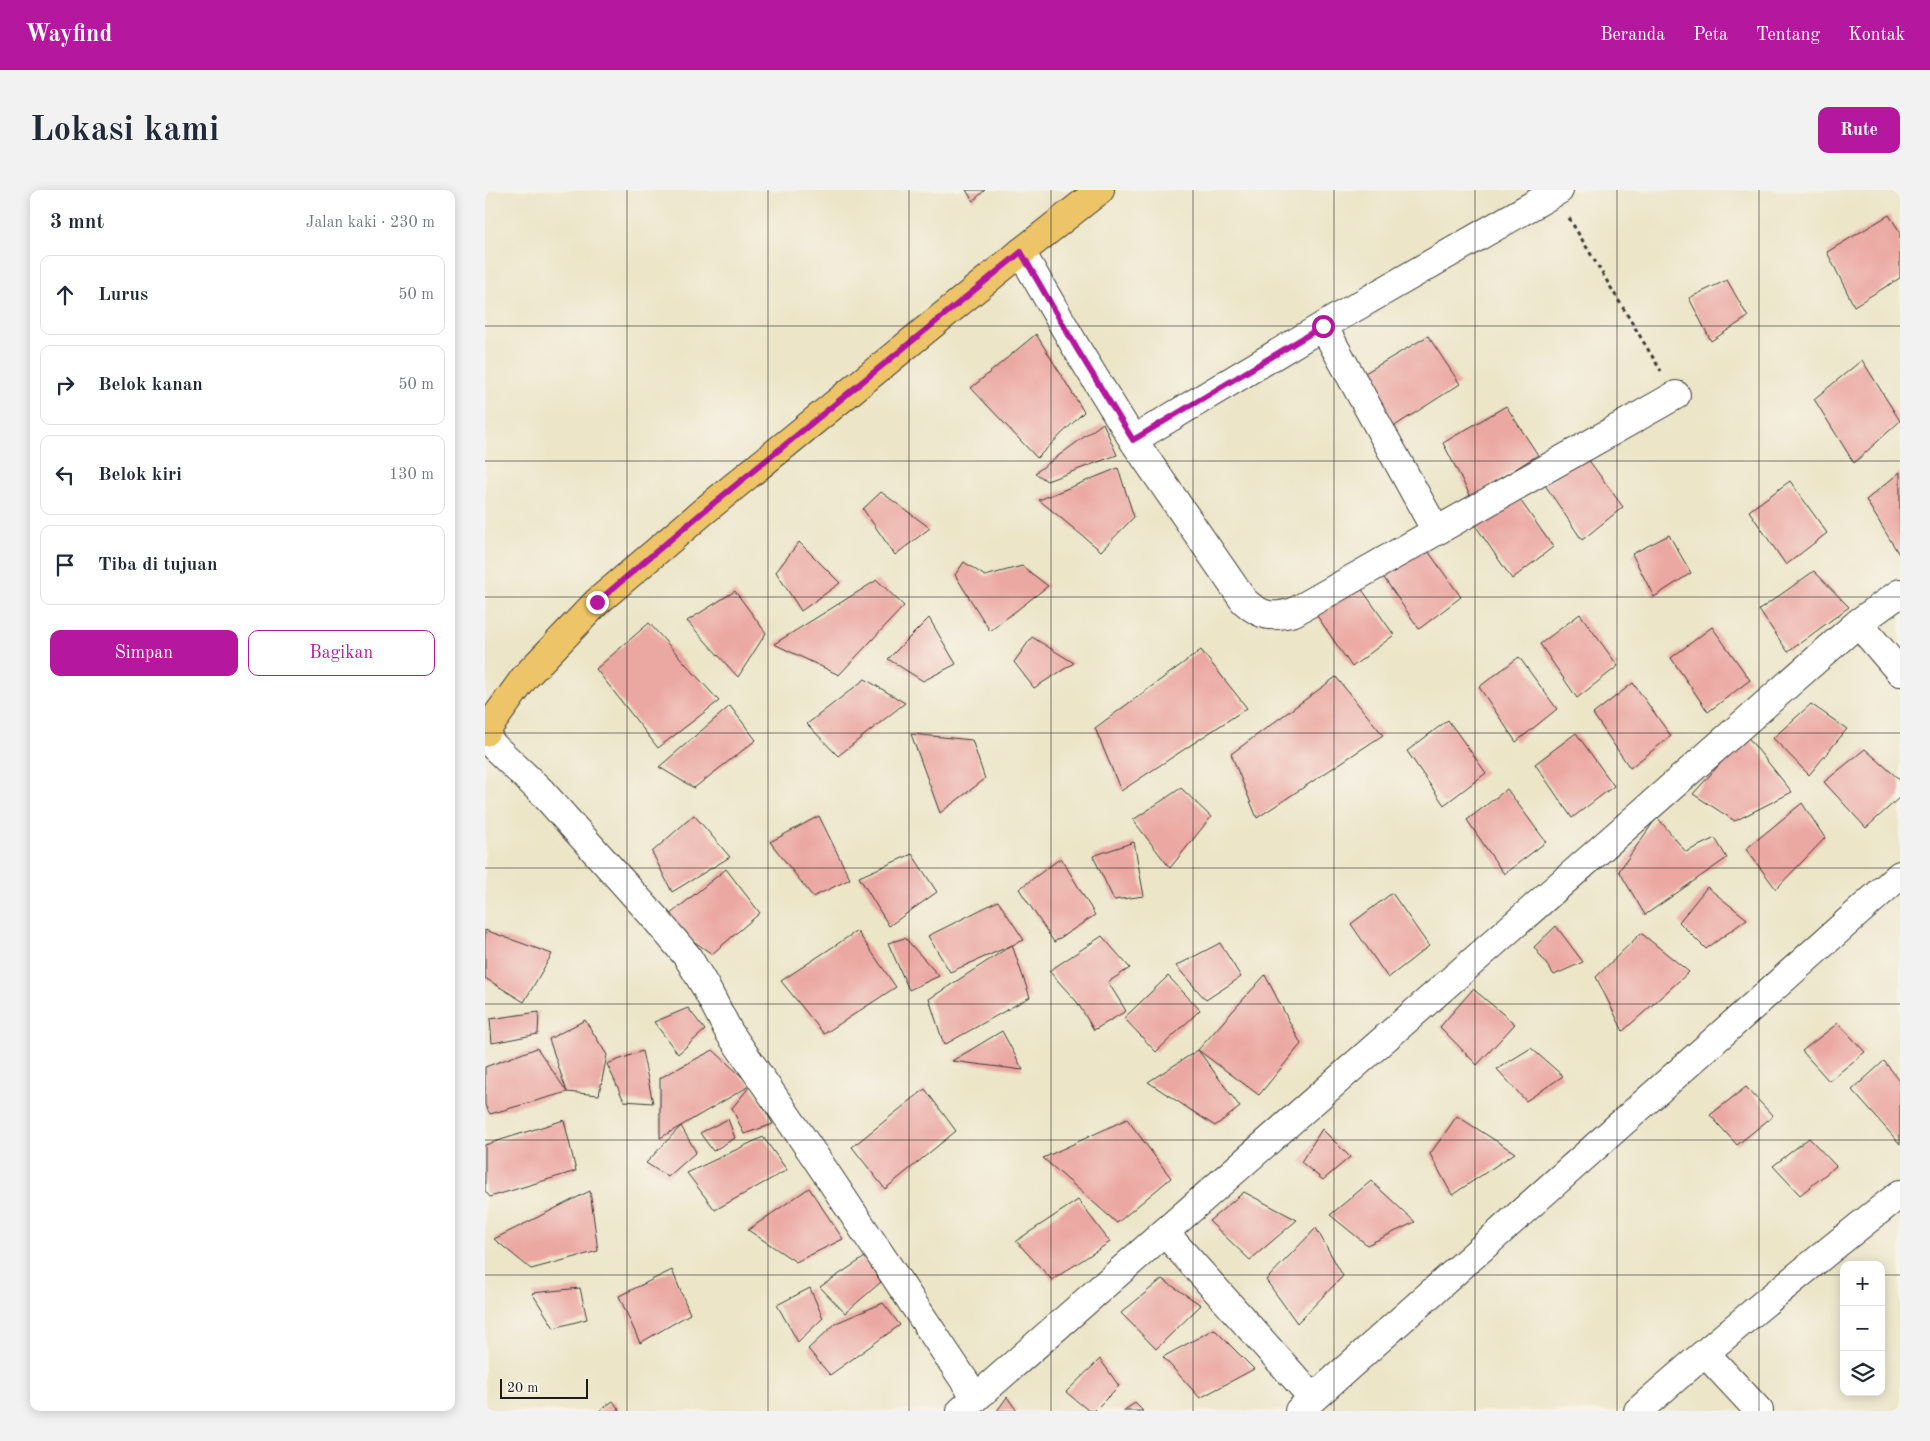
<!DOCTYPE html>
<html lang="id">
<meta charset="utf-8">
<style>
:root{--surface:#fff;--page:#f2f2f3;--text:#1f2937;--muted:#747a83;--line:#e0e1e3;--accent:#b5179e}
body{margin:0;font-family:"Old Standard TT",serif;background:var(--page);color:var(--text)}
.controls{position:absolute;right:15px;bottom:15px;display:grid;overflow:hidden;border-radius:10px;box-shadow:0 2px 12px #0003}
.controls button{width:45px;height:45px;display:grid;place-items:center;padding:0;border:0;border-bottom:1px solid var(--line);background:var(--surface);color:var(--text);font:25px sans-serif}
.scale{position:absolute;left:15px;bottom:12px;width:88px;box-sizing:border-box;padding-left:5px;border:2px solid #1c1c1c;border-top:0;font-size:14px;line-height:18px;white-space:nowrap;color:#1c1c1c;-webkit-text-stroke:4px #f7f3e8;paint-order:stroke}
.stop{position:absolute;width:15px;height:15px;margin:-11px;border:4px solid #b5179e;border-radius:50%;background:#fff}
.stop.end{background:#b5179e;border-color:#fff;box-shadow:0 1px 5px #0008}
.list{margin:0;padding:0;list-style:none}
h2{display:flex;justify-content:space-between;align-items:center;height:65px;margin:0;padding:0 20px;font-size:21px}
h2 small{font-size:16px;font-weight:400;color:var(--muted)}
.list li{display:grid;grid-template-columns:32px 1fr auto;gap:15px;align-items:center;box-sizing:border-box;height:80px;margin:0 10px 10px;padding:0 10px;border:1px solid var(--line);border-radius:10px}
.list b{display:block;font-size:19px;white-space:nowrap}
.list em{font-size:16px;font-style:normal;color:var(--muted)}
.actions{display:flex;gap:10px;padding:15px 20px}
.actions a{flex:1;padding:11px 0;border:1px solid var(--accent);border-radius:10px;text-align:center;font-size:18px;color:var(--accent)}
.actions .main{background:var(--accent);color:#fff}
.icon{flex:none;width:28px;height:28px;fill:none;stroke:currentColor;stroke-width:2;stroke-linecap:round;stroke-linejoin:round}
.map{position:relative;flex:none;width:1415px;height:1221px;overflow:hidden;border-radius:10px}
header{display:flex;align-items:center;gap:30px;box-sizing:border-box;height:70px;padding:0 25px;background:var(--accent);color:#fff}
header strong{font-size:24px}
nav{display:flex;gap:28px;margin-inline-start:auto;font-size:18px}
.intro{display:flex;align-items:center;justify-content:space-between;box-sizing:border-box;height:120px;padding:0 30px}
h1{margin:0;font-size:35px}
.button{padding:12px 22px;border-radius:10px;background:var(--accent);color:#fff;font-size:18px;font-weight:700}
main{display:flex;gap:30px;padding:0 30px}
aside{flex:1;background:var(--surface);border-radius:10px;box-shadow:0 2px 12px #0003}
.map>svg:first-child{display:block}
.building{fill:#eba7a1}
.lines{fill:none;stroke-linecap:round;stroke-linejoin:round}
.minor-casing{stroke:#3b3a36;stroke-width:30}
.major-casing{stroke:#3b3a36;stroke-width:30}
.path{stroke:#3b3a36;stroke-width:3;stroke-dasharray:4 4;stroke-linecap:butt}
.minor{stroke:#fff;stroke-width:28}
.major{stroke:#eec469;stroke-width:28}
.route{stroke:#b5179e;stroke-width:6}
.grid{fill:none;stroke:#1c1c1c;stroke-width:1;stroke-opacity:0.55}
</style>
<header>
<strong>Wayfind</strong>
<nav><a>Beranda</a><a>Peta</a><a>Tentang</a><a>Kontak</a></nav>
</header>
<div class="intro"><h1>Lokasi kami</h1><a class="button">Rute</a></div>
<main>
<aside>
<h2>3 mnt<small>Jalan kaki · 230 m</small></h2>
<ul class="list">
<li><svg class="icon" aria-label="ahead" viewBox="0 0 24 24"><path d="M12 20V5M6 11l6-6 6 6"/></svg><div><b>Lurus</b></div><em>50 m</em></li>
<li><svg class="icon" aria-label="right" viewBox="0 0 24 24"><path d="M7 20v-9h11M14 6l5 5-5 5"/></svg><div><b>Belok kanan</b></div><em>50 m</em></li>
<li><svg class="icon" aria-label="left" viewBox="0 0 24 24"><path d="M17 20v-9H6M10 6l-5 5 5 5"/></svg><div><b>Belok kiri</b></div><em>130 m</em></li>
<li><svg class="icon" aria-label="arrive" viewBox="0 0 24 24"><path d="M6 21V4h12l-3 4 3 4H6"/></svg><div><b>Tiba di tujuan</b></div></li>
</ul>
<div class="actions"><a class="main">Simpan</a><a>Bagikan</a></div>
</aside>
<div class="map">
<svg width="1415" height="1221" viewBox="0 0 1415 1221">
<rect width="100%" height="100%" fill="#f7f3e8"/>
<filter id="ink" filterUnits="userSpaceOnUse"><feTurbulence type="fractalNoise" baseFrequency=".02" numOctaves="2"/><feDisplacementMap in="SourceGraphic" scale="10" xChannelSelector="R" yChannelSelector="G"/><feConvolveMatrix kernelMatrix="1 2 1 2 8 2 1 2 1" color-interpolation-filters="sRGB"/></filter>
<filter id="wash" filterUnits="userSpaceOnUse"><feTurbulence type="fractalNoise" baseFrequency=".0096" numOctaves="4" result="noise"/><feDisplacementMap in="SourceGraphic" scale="20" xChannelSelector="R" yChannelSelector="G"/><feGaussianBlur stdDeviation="1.12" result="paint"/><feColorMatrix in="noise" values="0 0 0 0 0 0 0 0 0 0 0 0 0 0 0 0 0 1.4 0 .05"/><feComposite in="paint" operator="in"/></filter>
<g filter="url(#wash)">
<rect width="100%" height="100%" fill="#ece5c8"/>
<g id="blocks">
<path class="building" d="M481 0H500L488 11Z
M1404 25 1415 42V88L1369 116 1342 62Z
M1242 90 1263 127 1226 151 1204 108Z
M551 144 599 222 552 268 486 198Z
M943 146 975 194 908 237 880 183Z
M1377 170 1415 231 1369 273 1329 209Z
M1021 216 1053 265 986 307 958 253Z
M618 233 632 265 562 291 550 283Z
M1100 265 1138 317 1097 350 1060 295Z
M633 278 649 327 616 361 554 310Z
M1415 282V366L1381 310Z
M1305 291 1342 343 1301 375 1264 321Z
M396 302 445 338 410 365 378 319Z
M1031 304 1068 357 1027 389 990 335Z
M1184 345 1206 383 1169 407 1147 364Z
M314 352 355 393 316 421 291 382Z
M938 354 976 407 934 439 897 385Z
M479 372 500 386 537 376 563 396 505 441 470 385Z
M1329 381 1364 417 1303 462 1274 420Z
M392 390 419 416 354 485 289 454Z
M871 391 909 445 867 477 830 423Z
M250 401 281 443 253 487 202 431Z
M1095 424 1133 476 1092 508 1055 454Z
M444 428 471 474 438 491 403 469Z
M164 433 234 511 173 558 111 479Z
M1227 437 1265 490 1223 522 1186 468Z
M547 447 589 473 549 498 529 472Z
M716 460 762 518 636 601 610 538Z
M1034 467 1072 519 1031 552 994 497Z
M851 487 898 545 772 628 746 564Z
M380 489 420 513 353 566 322 534Z
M1148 493 1186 546 1145 578 1108 524Z
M1326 514 1362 539 1324 585 1288 548Z
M245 516 271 550 209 598 174 577Z
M963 530 1001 583 959 615 922 561Z
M1091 543 1129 596 1087 628 1050 574Z
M426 544 487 550 500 589 455 623Z
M1261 545 1307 602 1250 631 1208 604Z
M1380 559 1415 590V607L1381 638 1339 592Z
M696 598 726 627 685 678 648 630Z
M1022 599 1061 652 1019 684 982 630Z
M1317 613 1340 648 1291 699 1261 659Z
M209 625 245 667 187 702 167 662Z
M334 626 365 689 328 707 285 652Z
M1172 627 1201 662 1230 648 1242 668 1160 725 1134 681Z
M649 652 659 706 629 710 608 666Z
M427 664 452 702 404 736 374 687Z
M576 668 610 725 569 752 534 699Z
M241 679 275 723 227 764 178 730Z
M1222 697 1262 729 1221 759 1194 732Z
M907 703 944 756 903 788 866 734Z
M513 711 539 750 465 782 443 746Z
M1071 736 1098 772 1069 785 1049 757Z
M0 740 67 764 39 812 0 788Z
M372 741 411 797 339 844 296 791Z
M1156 743 1204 782 1138 841 1111 787Z
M617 746 645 778 623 792 641 821 609 840 592 812 564 781Z
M420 748 454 786 424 800 403 753Z
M735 753 756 787 721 810 691 776Z
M527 755 545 807 459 855 444 809Z
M780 785 816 854 774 905 713 860 755 917 730 936 663 892 713 860Z
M683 786 715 820 671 862 639 828Z
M988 799 1030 834 992 875 955 837Z
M203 818 220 840 193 864 169 832Z
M54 822 53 844 7 853 5 829Z
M100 830 122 865 114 905 82 902 64 849Z
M1353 833 1380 862 1344 891 1317 861Z
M517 841 538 880 467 871Z
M52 858 82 902 5 924 0 915V877Z
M1046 858 1078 886 1041 911 1012 879Z
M228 860 266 895 175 948V888Z
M157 861 168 913 139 911 122 874Z
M1399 871 1415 891V954L1367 900Z
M266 895 288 934 259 944 247 918Z
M1261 897 1288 926 1252 955 1225 925Z
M440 899 471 941 400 999 367 957Z
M972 926 1030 963 967 1005 945 964Z
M243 929 250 948 228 961 215 943Z
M642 929 686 988 632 1033 558 968Z
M79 930 91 981 5 1007 0 1001V955Z
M196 936 211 962 183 987 161 973Z
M837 939 865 967 838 990 816 972Z
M278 947 302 980 230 1020 202 983Z
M1324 948 1351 976 1315 1005 1288 976Z
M886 991 930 1032 882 1055 845 1025Z
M324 998 358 1049 311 1072 263 1040Z
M105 1001 113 1061 46 1079 9 1049Z
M759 1002 812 1030 765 1070 724 1031Z
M593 1010 625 1052 567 1090 531 1051Z
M831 1038 858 1086 812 1133 781 1090Z
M380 1067 396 1092 360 1123 335 1097Z
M187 1080 205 1124 155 1153 134 1106Z
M677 1089 716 1115 671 1159 636 1123Z
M95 1098 102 1129 69 1138 47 1103Z
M325 1098 338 1128 313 1152 292 1115Z
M398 1113 415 1135 345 1185 323 1159 351 1133Z
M729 1139 769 1179 715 1208 678 1167Z
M615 1169 634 1196 609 1221H604L581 1202Z
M522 1207 532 1221H512Z
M128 1211 135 1221H114Z
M650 1213 658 1221H638Z"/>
</g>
</g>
<g filter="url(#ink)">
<use href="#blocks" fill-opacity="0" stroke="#3b3a36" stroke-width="1"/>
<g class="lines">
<defs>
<path id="minor" d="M536 62 592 159 648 250 838 136 1074 0
M838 136 951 341
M648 250 759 411C777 427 787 428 809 422L1191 205
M1373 433 1415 403
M0 548 57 602 170 728 202 766 220 796 244 842 331 968 491 1208
M680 1043 828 1208
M1220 1163 1274 1221
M476 1221 1373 433 1415 482
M814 1221 1415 685
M1153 1221C1238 1146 1326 1074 1415 1004"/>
<path id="major" d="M0 542 40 487 112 412 219 321 536 62 615 0"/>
</defs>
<use href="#minor" class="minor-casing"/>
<use href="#major" class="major-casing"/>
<path class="path" d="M1084 28 1176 181"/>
<use href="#minor" class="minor"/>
<use href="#major" class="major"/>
</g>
</g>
<g class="lines" filter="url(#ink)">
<path class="route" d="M112 412 219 321 536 62 592 159 648 250 838 136"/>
</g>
<path class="grid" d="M142 0V1221M283 0V1221M424 0V1221M566 0V1221M708 0V1221M849 0V1221M990 0V1221M1132 0V1221M1274 0V1221M0 136H1415M0 271H1415M0 407H1415M0 543H1415M0 678H1415M0 814H1415M0 950H1415M0 1085H1359M1396 1085H1415"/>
</svg>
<div class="controls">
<button>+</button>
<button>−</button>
<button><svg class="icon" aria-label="layers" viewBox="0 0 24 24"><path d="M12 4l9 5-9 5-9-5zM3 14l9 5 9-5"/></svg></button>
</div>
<div class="scale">20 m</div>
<div class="stop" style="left:838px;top:136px"></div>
<div class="stop end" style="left:112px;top:412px"></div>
</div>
</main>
